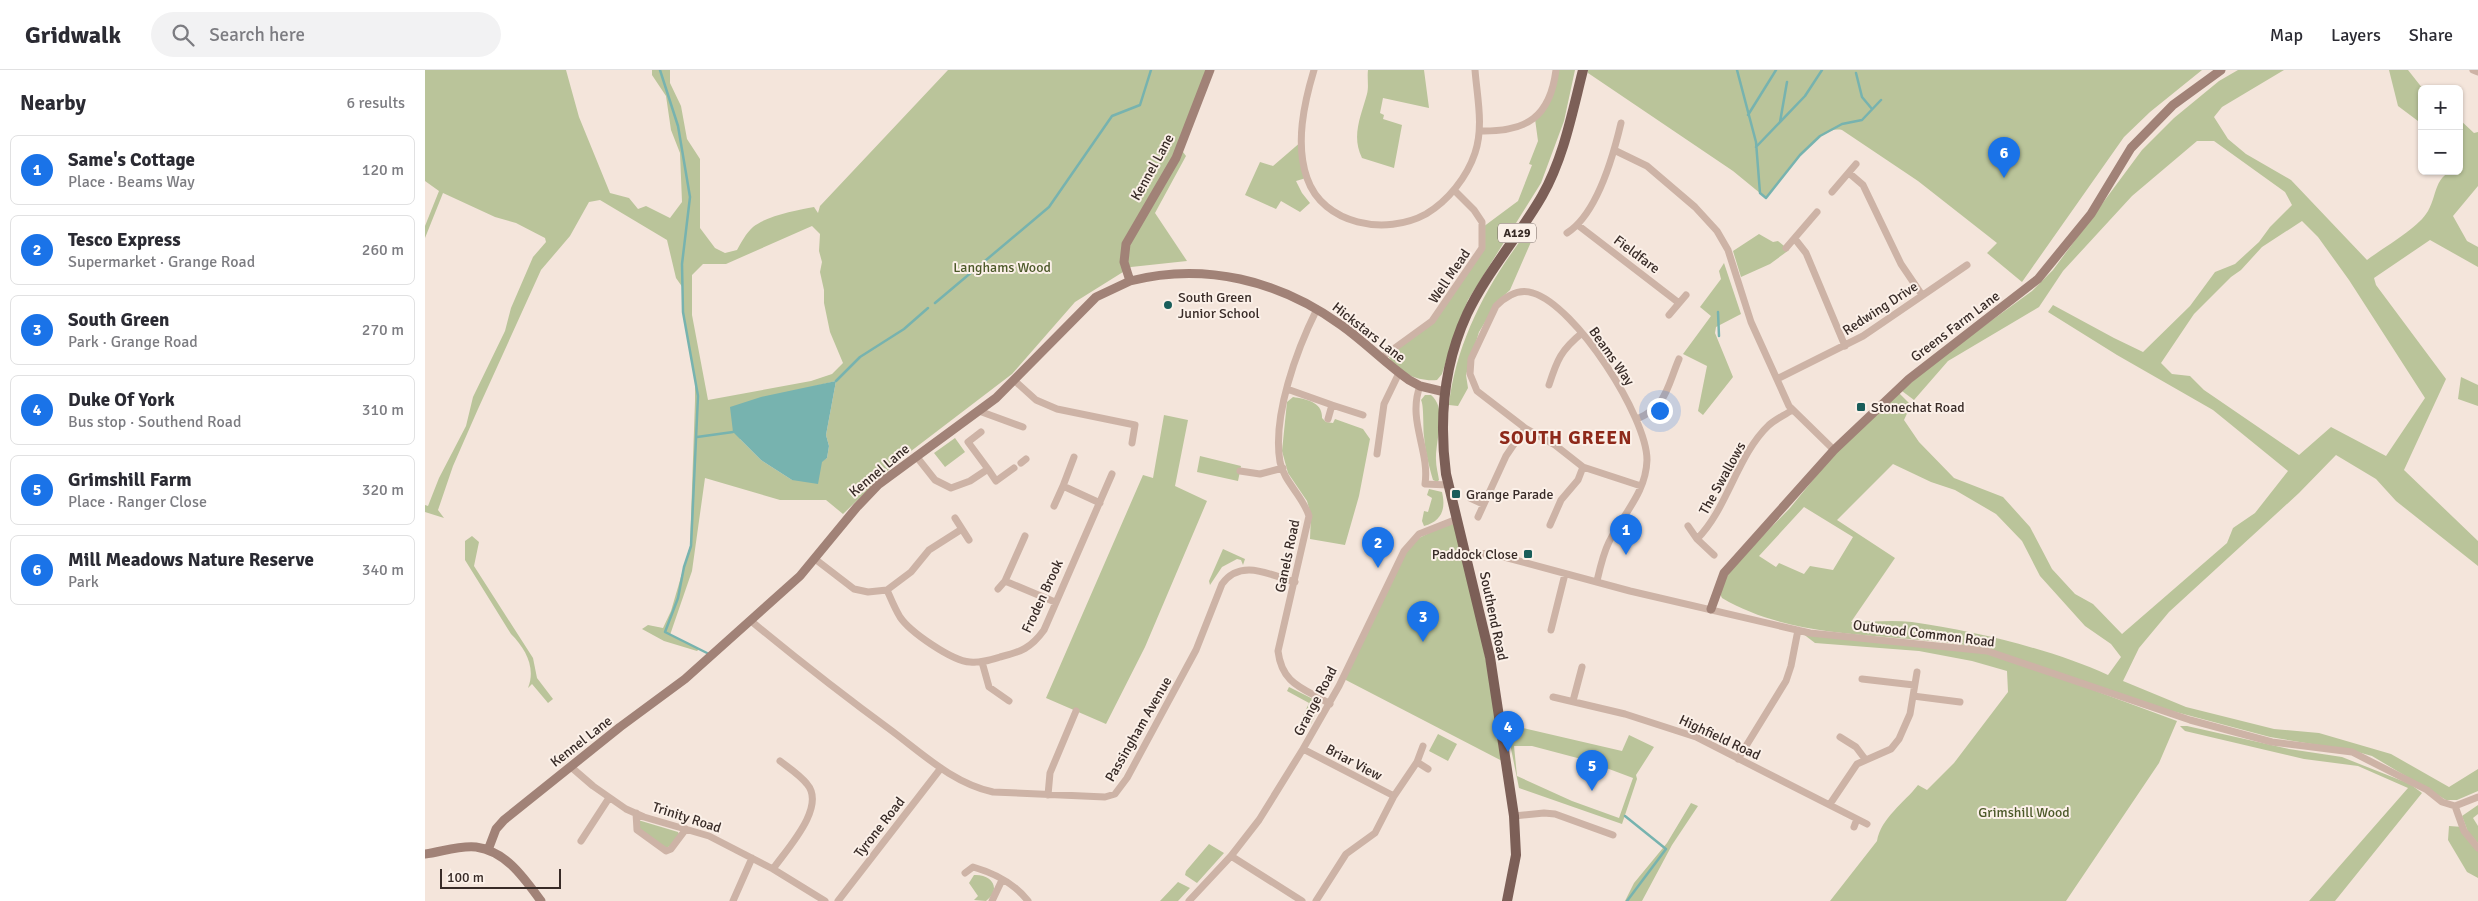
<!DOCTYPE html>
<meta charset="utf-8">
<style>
:root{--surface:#fff;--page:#f2f2f3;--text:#2b2b33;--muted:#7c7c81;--line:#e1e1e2;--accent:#1a73e8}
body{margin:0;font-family:Signika,sans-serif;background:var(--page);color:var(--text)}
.controls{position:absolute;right:15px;top:15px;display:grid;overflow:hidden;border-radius:8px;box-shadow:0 1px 4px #0004}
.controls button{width:45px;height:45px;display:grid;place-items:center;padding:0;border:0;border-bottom:1px solid var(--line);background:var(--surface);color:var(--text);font:25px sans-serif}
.scale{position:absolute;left:15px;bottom:12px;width:121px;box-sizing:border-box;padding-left:5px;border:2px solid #382b27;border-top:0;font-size:14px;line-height:18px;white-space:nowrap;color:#382b27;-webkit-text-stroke:4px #fbf0e8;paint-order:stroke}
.you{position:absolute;left:1234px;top:340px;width:18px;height:18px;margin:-12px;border:4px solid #fff;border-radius:50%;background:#1a73e8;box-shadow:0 0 0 8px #1a73e833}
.badge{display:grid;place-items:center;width:32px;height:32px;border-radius:50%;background:var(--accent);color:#fff;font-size:16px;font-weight:700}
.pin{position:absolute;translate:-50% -41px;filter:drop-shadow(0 1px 2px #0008)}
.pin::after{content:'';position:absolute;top:26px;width:18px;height:15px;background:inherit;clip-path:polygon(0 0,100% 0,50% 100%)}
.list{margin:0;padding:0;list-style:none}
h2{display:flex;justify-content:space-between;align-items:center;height:65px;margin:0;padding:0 20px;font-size:21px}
h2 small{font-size:16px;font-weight:400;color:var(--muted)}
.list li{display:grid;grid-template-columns:32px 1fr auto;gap:15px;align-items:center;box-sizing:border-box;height:70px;margin:0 10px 10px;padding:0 10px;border:1px solid var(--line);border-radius:8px}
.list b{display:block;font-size:19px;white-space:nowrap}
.list p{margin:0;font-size:16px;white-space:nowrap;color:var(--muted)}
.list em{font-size:16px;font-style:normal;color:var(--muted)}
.icon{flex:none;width:28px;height:28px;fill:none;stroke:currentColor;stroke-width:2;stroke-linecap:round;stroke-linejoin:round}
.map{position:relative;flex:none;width:2053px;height:831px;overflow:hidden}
header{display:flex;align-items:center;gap:30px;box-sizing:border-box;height:70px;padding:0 25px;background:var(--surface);border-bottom:1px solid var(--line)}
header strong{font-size:24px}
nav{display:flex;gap:28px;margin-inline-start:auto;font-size:18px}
.search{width:350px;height:45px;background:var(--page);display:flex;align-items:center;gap:12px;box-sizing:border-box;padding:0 18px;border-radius:28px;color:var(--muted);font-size:19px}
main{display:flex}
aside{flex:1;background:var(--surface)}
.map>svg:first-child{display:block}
.green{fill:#bac49a;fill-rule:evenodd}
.water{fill:#77b3af}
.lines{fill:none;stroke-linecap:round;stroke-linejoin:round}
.stream{stroke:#77b3af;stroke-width:2.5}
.street{stroke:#cdb3a6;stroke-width:7}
.secondary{stroke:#a18277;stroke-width:9}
.primary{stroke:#7c5f57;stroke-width:10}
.poi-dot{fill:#195d5a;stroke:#fbf0e8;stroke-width:2}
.labels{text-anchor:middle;stroke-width:4;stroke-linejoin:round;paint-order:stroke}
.shield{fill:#fbf0e8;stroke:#726661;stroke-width:1}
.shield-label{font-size:12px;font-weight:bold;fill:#382b27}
.street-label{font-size:14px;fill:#382b27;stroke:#fbf0e8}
.park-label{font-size:14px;fill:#4c5929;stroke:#fbf0e8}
.poi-label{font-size:14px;fill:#382b27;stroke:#fbf0e8;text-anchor:start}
.district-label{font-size:19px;font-weight:bold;letter-spacing:1px;fill:#8e291a;stroke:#fbf0e8}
</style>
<header>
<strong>Gridwalk</strong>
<div class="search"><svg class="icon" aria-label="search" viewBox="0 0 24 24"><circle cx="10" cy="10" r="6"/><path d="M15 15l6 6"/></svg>Search here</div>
<nav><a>Map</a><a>Layers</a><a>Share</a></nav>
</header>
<main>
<aside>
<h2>Nearby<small>6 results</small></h2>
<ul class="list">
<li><span class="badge">1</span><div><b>Same's Cottage</b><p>Place · Beams Way</p></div><em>120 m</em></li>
<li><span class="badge">2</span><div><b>Tesco Express</b><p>Supermarket · Grange Road</p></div><em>260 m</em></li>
<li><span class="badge">3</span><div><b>South Green</b><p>Park · Grange Road</p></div><em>270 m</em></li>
<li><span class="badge">4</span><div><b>Duke Of York</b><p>Bus stop · Southend Road</p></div><em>310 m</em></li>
<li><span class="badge">5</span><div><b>Grimshill Farm</b><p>Place · Ranger Close</p></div><em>320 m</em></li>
<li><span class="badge">6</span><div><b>Mill Meadows Nature Reserve</b><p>Park</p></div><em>340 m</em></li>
</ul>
</aside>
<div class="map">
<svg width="2053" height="831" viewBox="0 0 2053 831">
<rect width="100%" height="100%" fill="#f4e5db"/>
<path class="green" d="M0 0H141L154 47 185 123 204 128 213 139 221 136 245 148 257 132 255 83 246 60 241 26 227 5V0H245V13L256 36 262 69 275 89V158L290 178 300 183 312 180C316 173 321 163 328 157 341 146 372 140 389 137L393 143 395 136 523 0H785L755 78 761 86 730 143 762 191 706 197 650 232 587 304 473 391 418 444 401 430H355L280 408 267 501 245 565 274 579 272 581 239 571 217 559 223 555 238 558 246 541 265 476 270 331V307L258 242V218L251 208 242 170 175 130 164 132 145 166 116 200 53 339 28 396 13 440 19 448 0 442V435L3 436 14 408 41 356 48 327 80 261 86 238 108 187 121 172 120 168 91 153 70 147 18 123 0 168V156L14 121 0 111ZM387 156 395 164 394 181 397 192 395 202 399 220V233L405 262 418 293 407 304 386 311 283 330 267 245V205L278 194H301ZM411 311 401 365 404 376 402 388 367 410 336 390 315 369 366 322Z
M943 0H999L1004 38 958 28 955 43 959 45 958 49 977 55 969 98 937 88C926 66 936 46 942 24 944 17 942 8 943 0Z
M1132 0H1150L1139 51 1116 113 1043 230 1031 259 1017 304 1012 310C994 312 973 303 963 286L999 258 1057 178 1058 157 1093 131 1107 95 1104 94 1113 71 1110 49 1118 42Z
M1163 0H1777L1725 42 1699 67 1597 212 1562 183 1572 173 1493 111 1417 60C1391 54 1356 110 1341 128L1308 101 1163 3Z
M1813 0H1859L1797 37 1789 47 1803 69 1821 84 1866 110 1942 190C1958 178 1991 159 2001 144 2013 128 2008 101 2034 101V49L2049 63 2053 62V116L2028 146 2042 171 2053 177V197L2005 170 1949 208 1951 215 2021 309 1979 400 2053 471V496L1971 431 1951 409 1911 385 1874 423 1744 542 1714 578 1698 611 1761 637 1849 659 1894 663 1966 684 2024 717 2053 699V721L2032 730H2021L1947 686 1929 681 1845 667 1668 620 1752 651 1734 693 1641 831H1405L1452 771C1456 748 1479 733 1493 715L1502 720 1529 693 1583 622 1582 601 1547 591 1494 581 1390 573 1373 560 1562 579C1476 561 1375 574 1297 528L1295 524 1303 503 1318 486 1365 438 1410 383 1474 323 1486 335 1479 350 1494 372 1529 408 1578 427 1605 457 1627 499 1650 524 1668 534 1697 564 1802 473 1808 458 1830 443 1863 401 1788 340 1692 285 1623 242 1628 235 1689 268 1718 282 1765 236 1790 202 1810 194 1834 172 1845 157 1867 135 1860 122 1789 71H1772L1707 126 1638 201 1614 237 1523 291 1489 330 1477 321 1508 293 1607 221 1628 200 1717 80 1749 48 1794 11ZM1877 151 1893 167 1924 210 2000 328 1961 386 1906 357 1874 385 1779 320 1765 306 1747 304 1736 293 1769 244 1806 207 1816 200 1837 177ZM1468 394 1506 412 1530 420 1571 444 1597 471 1615 506 1660 556 1686 574 1696 587 1683 605C1626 579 1550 561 1487 552 1467 550 1446 552 1426 552L1470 488 1412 450ZM1379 437 1428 467 1408 500 1385 496 1379 504 1354 493 1351 497 1334 486Z
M1964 0H1983L1998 19 1997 54 1973 36Z
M877 71 881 108 871 111 877 123 885 133 875 142 856 131 851 139 820 125 835 92 848 96Z
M1105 158 1109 165 1085 220 1073 231 1054 262 1041 305 1043 318 1033 336 1024 335C1031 270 1065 209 1105 158Z
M1334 164 1348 172 1353 171 1364 180 1345 194 1316 207 1308 181Z
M1299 193 1316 244 1291 257 1290 263 1308 307 1278 345 1273 341 1282 296 1258 284 1286 246 1275 237 1296 209 1294 201Z
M2036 307 2053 315V336L2033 329Z
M1000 325H1006C1023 339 1010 371 1011 390 1011 397 1013 403 1014 410L1012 412 1008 410C1004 396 1000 381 999 366 998 358 999 335 996 330Z
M868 327C881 329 898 332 897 348L901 352 908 353 910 349 938 359 945 369 934 426 920 475 885 469 886 445 882 431 863 403 857 381 862 332Z
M739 345 763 350 750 416 782 431 720 577 681 654 621 628 718 405 728 408Z
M530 368 540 382 520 397 509 383Z
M775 386 816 396 813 411 772 402Z
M1004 419 1017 422C1021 439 1017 451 999 456L997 451 999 441 1003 442 1007 428 1002 425Z
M1032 449 1038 474 1081 693 917 608 986 472Z
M47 466 54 472 49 496 108 588 112 608 128 629 123 633 107 614 103 618C111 598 101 579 86 564L40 490V471Z
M798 479 820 489 818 495 816 490 812 489 797 497 785 515 784 511Z
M864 617 890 630 893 639 886 654 877 648 884 633 862 621Z
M1081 654 1197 681 1204 665 1229 677 1211 705 1212 709 1197 754 1094 718ZM1089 676H1107L1160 690 1208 708 1194 748 1147 731 1092 706Z
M1755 656H1762L1864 679 1917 687 1985 714 1997 723 1910 831H1884L1983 718 1933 696 1879 689 1760 661Z
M1013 664 1032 674 1023 691 1004 681Z
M1266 733 1273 736 1247 775 1217 831H1200L1209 813 1242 773Z
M2053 735V744L2048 748 2053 756V773L2043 762 2037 746Z
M213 750 253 762 254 764 246 776 240 778 215 759Z
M2024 756 2038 757 2053 776V808L2042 802 2023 770Z
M784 774 799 783 772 813 760 805 761 801Z
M549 805C567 804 577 819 561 831L549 830 553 826 544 813Z
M753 812 765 818 753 831H735Z"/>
<path class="water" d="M411 311 401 365 404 376 402 388 397 392 393 414 367 410 336 390 308 362 305 337 336 327Z"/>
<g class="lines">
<path class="stream" d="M235 0 253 56 265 127 257 194 258 242 273 326 266 476 259 497 253 528 240 562 282 583
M1312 0 1331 72 1335 123 1341 128 1375 85 1395 66 1417 54 1437 50 1456 30
M1431 3 1437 27 1447 39
M1323 45 1351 0
M1355 52 1362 12
M1331 77 1380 26 1397 0
M510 233 624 137 687 46 715 35 726 0
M1293 242 1294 266
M411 311 435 287 479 259 503 238
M272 367 308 362
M1200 746 1241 779 1202 831"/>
<path class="street" d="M889 0C879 33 870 74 882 108 898 155 961 166 1001 144 1023 131 1042 107 1050 83 1059 57 1052 26 1050 0
M2048 0 2053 2
M1055 61C1102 62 1125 47 1131 0
M1189 80 1222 96 1270 137 1292 161 1303 180 1326 252 1364 336 1409 380
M1424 103 1438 115 1476 194 1497 225
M1407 122 1431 94
M1154 156 1254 233
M1142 163C1172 144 1188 87 1196 53
M1370 169 1381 183 1420 276
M1361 178 1392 142
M892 239C872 279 847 346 855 392 859 412 878 426 884 446L853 581C857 615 879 618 905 634
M1244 245 1261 225
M956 288 1007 251 1057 178V152L1049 140 1029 120
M1352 309 1438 266 1542 195
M590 311 611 330 632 339 710 355 707 373
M1124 315C1132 290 1136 280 1157 263
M995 316C982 350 1005 381 1000 414L1023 415
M862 319 907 335 903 349
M907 335 938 345
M554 341 598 357
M1212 349C1242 336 1242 317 1254 289
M556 362 543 372 563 399
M952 384 959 334 974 303
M491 386 510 410 526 418 545 411 563 399 571 411 589 398
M649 387 638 416 675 433
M596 393 601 389
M815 401 835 404 858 398
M1045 428 1058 434
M629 436 638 416
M1053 447 1081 386 1100 358
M530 448 544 470
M1125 455 1136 430 1153 410 1158 397
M1263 456 1272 469 1289 485
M1272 469C1303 438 1312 385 1344 355 1351 349 1360 345 1367 340
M1041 486 1064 483 1205 521 1385 563 1562 581 1765 650 1847 672 1927 682 2002 720 2017 732 2030 736 2053 727
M390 489 429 519 443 522 462 520 486 502 504 480 537 459
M580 511 630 532
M1172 511C1175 498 1178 484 1184 472 1198 444 1221 423 1222 390 1222 347 1151 236 1108 223 1094 218 1081 226 1071 236L1046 289 1045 304 1052 321 1100 358 1130 375 1158 397 1216 416
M573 519 580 511 600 466
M462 520C466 529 470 539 475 547 485 562 527 591 545 592 556 593 565 590 575 587 596 582 606 578 619 560L687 404
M326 551C372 589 419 626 467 661 499 685 528 713 568 722L680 727 690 724 702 708 771 580 797 514C816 488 845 505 870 512
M1126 560 1140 504
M557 592 564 617 584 631
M1437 609 1489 615
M1488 626 1535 632
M1128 627 1200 644 1271 667 1442 754
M1148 631 1157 597
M1415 667 1431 677 1440 689
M878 679 969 726
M1313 689 1361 611 1366 596 1373 560
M992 692 1003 699
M146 697 168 716 201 739 219 747 284 766 348 799 400 831
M623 725 625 703 651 641
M1405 734 1432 694 1466 679 1474 669 1485 644 1492 602
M2030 736 2039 761 2053 778
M211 743 212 760 241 781 246 779 261 759
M1089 746 1119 743 1130 744 1188 765
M1429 757 1432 749
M156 771 184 728
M806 786 877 831
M348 799C361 780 402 737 382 714 375 705 364 698 355 691
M540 803 548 797C569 803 589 813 603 831
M308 831 327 788
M413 831 516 698
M567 831 577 810
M764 831 806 786 834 750 878 679 914 616 979 481 994 464 1032 449
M891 831 921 784 950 763 969 726 992 692 998 676"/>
<path class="secondary" d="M705 211C779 192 854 210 916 255 940 272 960 293 984 310L995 316 1020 322
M1286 539 1299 503 1409 380 1484 309 1613 209 1666 144 1706 78 1748 35 1796 0
M63 780 71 759 79 750 195 657 260 609 375 506 432 437 454 414 571 328 671 227 705 211 699 192 701 174 751 88 785 0
M0 784C16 782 35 775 51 777 81 781 99 808 116 831"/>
<path class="primary" d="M1082 831 1091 785 1089 746 1065 587 1021 404C1014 350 1019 294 1042 244 1062 202 1094 166 1117 126 1139 87 1147 43 1158 0"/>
</g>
<g class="poi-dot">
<circle cx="743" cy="235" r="5"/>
<rect x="1431" y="332" width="10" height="10" rx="2.5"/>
<rect x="1026" y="419" width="10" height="10" rx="2.5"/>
<rect x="1098" y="479" width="10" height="10" rx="2.5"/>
</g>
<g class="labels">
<rect class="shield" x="1073" y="153.5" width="38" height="19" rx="4"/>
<g class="shield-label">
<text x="1092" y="167">A129</text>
</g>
<g class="street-label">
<text transform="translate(727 97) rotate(-61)" y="5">Kennel Lane</text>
<text transform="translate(1212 184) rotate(37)" y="5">Fieldfare</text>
<text transform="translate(1024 206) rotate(-56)" y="5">Well Mead</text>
<text transform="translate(1455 238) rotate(-33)" y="5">Redwing Drive</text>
<text transform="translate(1530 256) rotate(-37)" y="5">Greens Farm Lane</text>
<text transform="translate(944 262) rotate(38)" y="5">Hickstars Lane</text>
<text transform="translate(1187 286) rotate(55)" y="5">Beams Way</text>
<text transform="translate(454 400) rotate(-40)" y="5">Kennel Lane</text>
<text transform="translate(1297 408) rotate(-61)" y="5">The Swallows</text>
<text transform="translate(862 486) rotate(-78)" y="5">Ganels Road</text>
<text transform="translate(617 526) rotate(-65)" y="5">Froden Brook</text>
<text transform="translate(1069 546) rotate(78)" y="5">Southend Road</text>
<text transform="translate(1499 563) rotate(7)" y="5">Outwood Common Road</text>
<text transform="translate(890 631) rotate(-62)" y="5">Grange Road</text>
<text transform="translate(713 659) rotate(-60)" y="5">Passingham Avenue</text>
<text transform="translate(1295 667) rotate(25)" y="5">Highfield Road</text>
<text transform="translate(156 671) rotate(-38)" y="5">Kennel Lane</text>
<text transform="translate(929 692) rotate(28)" y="5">Briar View</text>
<text transform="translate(262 747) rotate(18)" y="5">Trinity Road</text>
<text transform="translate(454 757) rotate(-52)" y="5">Tyrone Road</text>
</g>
<g class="park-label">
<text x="577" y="202">Langhams Wood</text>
<text x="1599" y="747">Grimshill Wood</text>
</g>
<g class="poi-label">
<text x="753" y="232">South Green<tspan x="753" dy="16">Junior School</tspan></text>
<text x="1446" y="342">Stonechat Road</text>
<text x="1041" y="429">Grange Parade</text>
<text x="1093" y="489" text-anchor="end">Paddock Close</text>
</g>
<g class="district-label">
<text x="1141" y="374">SOUTH GREEN</text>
</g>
</g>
</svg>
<div class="controls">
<button>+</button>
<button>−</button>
</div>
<div class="scale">100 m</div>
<div class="you"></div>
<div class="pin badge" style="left:1201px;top:485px">1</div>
<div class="pin badge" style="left:953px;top:498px">2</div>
<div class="pin badge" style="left:998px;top:572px">3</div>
<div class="pin badge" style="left:1083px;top:682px">4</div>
<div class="pin badge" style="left:1167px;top:721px">5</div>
<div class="pin badge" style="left:1579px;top:108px">6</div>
</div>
</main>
